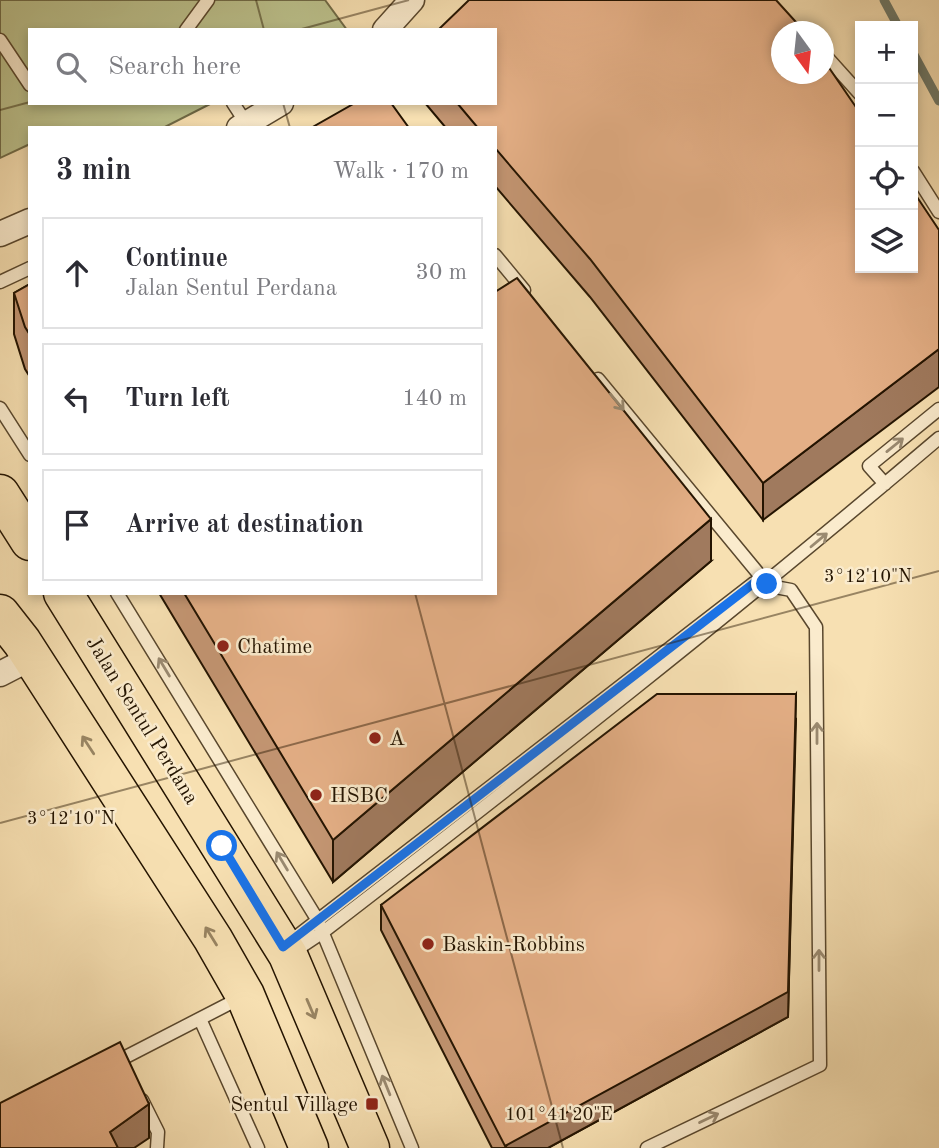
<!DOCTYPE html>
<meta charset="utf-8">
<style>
:root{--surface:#fff;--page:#f2f2f3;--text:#2b2b33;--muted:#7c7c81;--line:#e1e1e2}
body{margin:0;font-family:"Old Standard TT",serif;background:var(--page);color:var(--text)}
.controls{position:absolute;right:21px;top:21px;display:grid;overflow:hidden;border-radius:0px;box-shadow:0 4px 10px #0003}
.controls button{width:63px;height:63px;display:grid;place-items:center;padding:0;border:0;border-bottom:2px solid var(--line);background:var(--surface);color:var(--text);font:35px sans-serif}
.compass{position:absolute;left:771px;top:21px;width:63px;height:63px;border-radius:50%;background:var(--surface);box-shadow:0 4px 10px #0003;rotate:165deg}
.stop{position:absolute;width:21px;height:21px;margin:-16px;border:5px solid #1a73e8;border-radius:50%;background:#fff}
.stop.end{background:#1a73e8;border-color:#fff;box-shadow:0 2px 7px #0008}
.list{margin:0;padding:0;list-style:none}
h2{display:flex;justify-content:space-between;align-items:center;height:91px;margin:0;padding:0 28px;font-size:30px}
h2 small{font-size:23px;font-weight:400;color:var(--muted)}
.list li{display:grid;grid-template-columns:46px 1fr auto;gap:21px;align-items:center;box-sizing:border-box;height:112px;margin:0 14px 14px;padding:0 14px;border:2px solid var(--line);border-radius:0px}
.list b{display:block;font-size:26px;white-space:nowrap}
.list p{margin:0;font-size:23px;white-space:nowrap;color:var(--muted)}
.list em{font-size:23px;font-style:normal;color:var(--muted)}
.icon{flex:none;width:38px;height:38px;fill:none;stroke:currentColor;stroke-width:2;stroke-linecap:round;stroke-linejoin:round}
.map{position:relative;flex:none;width:939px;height:1148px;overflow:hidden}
.search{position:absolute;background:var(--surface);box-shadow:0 4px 10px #0003;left:28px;top:28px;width:469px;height:77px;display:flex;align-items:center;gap:18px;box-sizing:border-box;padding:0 24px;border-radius:0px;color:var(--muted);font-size:26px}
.panel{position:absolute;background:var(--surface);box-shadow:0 4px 10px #0003;left:28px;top:126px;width:469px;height:469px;border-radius:0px}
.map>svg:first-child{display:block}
.green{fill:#bcc28d;stroke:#706b47;stroke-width:2}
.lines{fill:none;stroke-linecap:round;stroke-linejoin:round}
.stream{stroke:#6d796a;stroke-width:9}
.service-casing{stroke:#59472d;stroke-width:15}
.minor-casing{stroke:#59472d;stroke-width:27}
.primary-casing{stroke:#241401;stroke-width:41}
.service{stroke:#faebcd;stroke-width:12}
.minor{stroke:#faebcd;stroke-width:24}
.primary{stroke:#f7e0b2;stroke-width:38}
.wall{fill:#c49673;stroke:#241401;stroke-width:2}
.shaded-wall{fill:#a07a5e;stroke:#241401;stroke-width:2}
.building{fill:#e4af86;stroke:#241401;stroke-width:2}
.oneway{stroke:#9a8a71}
.oneway2{stroke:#988462}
.route{stroke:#1a73e8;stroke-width:9}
.ticks{fill:none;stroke:#241401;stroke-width:2;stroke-opacity:0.45}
.poi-dot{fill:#8f2418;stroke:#faebcd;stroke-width:2.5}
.labels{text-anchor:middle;stroke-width:5;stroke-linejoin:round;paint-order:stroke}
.poi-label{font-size:21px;fill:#241401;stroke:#faebcd;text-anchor:start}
.street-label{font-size:21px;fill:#241401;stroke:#faebcd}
.ticks-label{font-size:18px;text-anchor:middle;fill:#241401;stroke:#faebcd;stroke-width:5;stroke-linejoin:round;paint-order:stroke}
</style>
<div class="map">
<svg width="939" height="1148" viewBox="0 0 939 1148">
<rect width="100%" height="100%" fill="#f7e0b2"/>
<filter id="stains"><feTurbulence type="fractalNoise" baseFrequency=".00286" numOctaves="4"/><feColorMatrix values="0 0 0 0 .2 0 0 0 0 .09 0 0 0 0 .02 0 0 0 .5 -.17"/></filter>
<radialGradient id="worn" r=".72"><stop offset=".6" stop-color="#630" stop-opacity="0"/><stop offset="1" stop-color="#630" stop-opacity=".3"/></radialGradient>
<path class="green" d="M0 0H325L347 30H30V103H212L163 128H30V144L0 158Z"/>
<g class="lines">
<path class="stream" d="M884 0 898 26
M913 53 939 101"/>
<defs>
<path id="service" d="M186 30 208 0
M0 40 30 85
M824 54 860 94
M233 103 246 123
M913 171 939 212
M495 255 524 290
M0 282 30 268
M598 379 767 584
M0 408 30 455
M885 484 869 466 939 409
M117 593 317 919 412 1148
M287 944 754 583 791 590 816 627 820 1065 647 1148
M290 954 323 932C532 771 738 609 939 438
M200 1019 258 1148
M112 1064 242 997
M142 1100 158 1132 157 1148"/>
<path id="minor" d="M385 30 412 0
M239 128 281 103
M0 234 30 221
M0 674 31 658"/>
<path id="primary" d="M0 494 30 541
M63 593 288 955 370 1148
M0 614 22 642 213 939 245 995 309 1148"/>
</defs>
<use href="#service" class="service-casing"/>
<use href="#minor" class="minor-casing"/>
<use href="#primary" class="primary-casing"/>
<use href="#service" class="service"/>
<use href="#minor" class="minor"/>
<use href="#primary" class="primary"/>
</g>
<path class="wall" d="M776 0 763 520 590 297 495 186V128H446L425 103H495Z
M30 284V377L25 369 14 334V293Z
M711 561 333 882 159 593H495Z
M796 719 788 1017 548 1148H492L381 930V905Z"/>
<path class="shaded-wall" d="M939 349V387L763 520V483Z
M711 519V561L333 882V840Z
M796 694 788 1017 548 1148H505Z
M149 1104V1138L134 1148H110V1132Z"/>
<path class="building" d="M469 0H776L805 32H781V74H823V59L860 113V268H913V191L939 230V349L763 483 590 259 495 148V128H478L457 103H495V30H438Z
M355 103H391L409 128H311Z
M517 278 711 519 333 840 184 593H495V292Z
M30 284V335L25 327 14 293Z
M657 694H796L788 992 505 1146 381 905Z
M120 1042 149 1104 110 1132 118 1148H0V1103Z"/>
<defs><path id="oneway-shaft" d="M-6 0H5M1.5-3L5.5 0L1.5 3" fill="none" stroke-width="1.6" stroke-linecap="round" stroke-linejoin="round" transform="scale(1.75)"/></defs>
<g class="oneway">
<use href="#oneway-shaft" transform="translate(617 402) rotate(50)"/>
<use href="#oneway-shaft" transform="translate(895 445) rotate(-39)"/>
<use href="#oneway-shaft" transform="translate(819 540) rotate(-40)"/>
<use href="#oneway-shaft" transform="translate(164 667) rotate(-121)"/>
<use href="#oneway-shaft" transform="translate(817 733) rotate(-90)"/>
<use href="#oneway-shaft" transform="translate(282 861) rotate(-121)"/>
<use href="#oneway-shaft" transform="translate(819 960) rotate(-90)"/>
<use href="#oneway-shaft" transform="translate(386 1085) rotate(-112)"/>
<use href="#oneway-shaft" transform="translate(709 1118) rotate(-26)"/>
</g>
<g class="oneway2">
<use href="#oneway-shaft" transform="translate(88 745) rotate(-123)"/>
<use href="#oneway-shaft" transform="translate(211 936) rotate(-122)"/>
<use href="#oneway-shaft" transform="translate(311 1009) rotate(67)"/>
</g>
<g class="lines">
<path class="route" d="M222 846 283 947 754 583 767 584"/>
</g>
<path class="ticks" d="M256 0 264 30M298 30 409 0M283 103 290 128M0 110 30 102M415 593 563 1148M0 823 939 571"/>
<g class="poi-dot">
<circle cx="223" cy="646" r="7"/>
<circle cx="375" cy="738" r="7"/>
<circle cx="316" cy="795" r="7"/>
<circle cx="428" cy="944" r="7"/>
<rect x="365" y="1097" width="14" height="14" rx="3.5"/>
</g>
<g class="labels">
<g class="poi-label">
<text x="237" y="653">Chatime</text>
<text x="389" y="745">A</text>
<text x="330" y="802">HSBC</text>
<text x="442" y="951">Baskin-Robbins</text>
<text x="358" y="1111" text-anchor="end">Sentul Village</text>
</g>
<g class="street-label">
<text transform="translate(143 720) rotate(58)" y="7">Jalan Sentul Perdana</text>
</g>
</g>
<g class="ticks-label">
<text x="868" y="582">3°12'10"N</text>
<text x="71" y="824">3°12'10"N</text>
<text x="559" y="1120">101°41'20"E</text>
</g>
<rect width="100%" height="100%" filter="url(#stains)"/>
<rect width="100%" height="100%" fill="url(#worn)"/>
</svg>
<div class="controls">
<button>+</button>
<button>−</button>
<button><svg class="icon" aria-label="locate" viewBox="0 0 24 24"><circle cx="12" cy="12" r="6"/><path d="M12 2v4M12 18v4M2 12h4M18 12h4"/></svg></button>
<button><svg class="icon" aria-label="layers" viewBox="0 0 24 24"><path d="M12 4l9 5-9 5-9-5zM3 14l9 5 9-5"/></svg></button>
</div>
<svg class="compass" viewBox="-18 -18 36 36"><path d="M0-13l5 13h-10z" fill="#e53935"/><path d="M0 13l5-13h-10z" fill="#7c7c81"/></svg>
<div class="stop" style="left:222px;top:846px"></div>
<div class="stop end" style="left:767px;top:584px"></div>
<div class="search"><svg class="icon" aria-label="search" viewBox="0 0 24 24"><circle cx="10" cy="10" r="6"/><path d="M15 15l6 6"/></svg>Search here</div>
<section class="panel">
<h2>3 min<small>Walk · 170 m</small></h2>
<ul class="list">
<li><svg class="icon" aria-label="ahead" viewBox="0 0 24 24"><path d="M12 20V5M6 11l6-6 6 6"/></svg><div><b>Continue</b><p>Jalan Sentul Perdana</p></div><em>30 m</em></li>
<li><svg class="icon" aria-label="left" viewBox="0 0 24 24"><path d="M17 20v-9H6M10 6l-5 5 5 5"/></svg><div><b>Turn left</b></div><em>140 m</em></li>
<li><svg class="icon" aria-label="arrive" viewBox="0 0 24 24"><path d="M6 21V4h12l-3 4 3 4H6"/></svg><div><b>Arrive at destination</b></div></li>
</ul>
</section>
</div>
